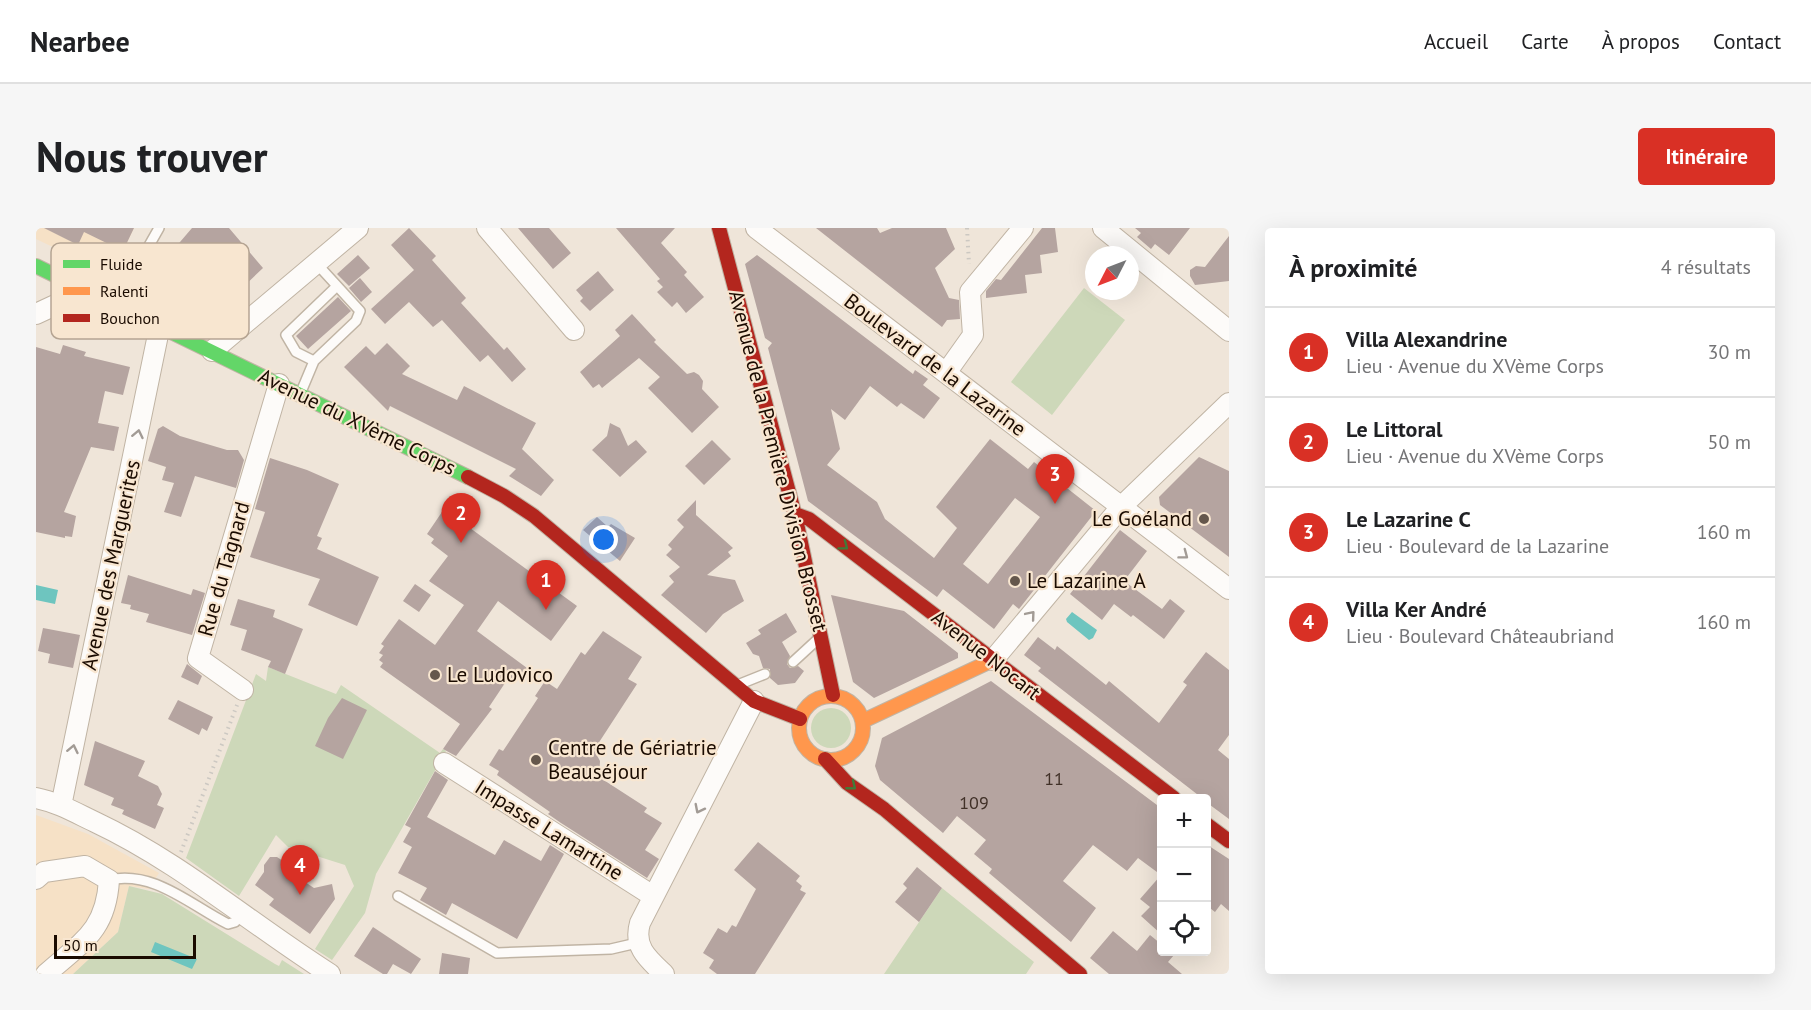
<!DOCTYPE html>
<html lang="fr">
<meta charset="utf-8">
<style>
:root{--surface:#fff;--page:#f6f6f6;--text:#202124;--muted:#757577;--line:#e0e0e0;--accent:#d93025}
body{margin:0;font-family:"PT Sans",sans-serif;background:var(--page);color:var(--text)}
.controls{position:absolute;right:18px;bottom:18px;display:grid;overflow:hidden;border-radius:6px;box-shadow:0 6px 24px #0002}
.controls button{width:54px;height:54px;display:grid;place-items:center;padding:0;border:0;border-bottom:2px solid var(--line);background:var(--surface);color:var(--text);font:30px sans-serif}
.compass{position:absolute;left:1049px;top:18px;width:54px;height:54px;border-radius:50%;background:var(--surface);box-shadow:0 6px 24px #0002;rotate:228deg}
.scale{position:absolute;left:18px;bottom:15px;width:142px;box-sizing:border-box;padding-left:6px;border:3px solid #1a0b00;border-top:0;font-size:16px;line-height:21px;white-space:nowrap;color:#1a0b00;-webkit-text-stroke:4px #f8e6d0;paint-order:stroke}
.you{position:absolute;left:568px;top:312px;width:21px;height:21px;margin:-15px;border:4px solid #fff;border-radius:50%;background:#1a73e8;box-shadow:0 0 0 9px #1a73e833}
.badge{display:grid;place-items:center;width:39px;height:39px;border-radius:50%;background:var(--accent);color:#fff;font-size:20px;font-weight:700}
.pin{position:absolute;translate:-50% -50px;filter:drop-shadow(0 2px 3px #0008)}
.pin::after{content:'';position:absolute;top:32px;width:21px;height:18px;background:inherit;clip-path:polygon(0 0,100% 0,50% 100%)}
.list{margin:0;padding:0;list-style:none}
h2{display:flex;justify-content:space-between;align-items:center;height:78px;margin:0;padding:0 24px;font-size:26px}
h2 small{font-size:20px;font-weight:400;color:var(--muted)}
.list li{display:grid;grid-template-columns:39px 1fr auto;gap:18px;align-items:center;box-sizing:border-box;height:90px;padding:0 24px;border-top:2px solid var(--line)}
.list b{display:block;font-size:22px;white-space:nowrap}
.list p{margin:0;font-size:20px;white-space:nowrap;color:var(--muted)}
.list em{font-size:20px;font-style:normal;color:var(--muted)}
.icon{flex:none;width:33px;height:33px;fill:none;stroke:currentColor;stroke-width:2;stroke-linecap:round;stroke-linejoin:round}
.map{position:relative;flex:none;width:1193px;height:746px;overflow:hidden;border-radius:6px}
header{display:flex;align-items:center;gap:36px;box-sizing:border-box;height:84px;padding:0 30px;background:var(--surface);border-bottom:2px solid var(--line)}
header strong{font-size:28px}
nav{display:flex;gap:33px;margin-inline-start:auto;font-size:21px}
.intro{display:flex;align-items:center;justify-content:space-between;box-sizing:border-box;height:144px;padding:0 36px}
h1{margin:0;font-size:42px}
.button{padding:15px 27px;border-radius:6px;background:var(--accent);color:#fff;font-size:21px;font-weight:700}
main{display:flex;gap:36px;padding:0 36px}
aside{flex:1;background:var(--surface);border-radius:6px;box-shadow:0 6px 24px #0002}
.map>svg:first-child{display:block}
.built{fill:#f6e1c6}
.green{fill:#cdd8b9}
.water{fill:#6ec5bf}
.building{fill:#b5a4a0;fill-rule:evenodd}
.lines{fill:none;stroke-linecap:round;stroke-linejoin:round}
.lane-casing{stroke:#c0b4a4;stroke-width:12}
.street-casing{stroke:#c0b4a4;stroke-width:22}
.fast-casing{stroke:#c0b4a4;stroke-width:16}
.slow-casing{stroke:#c0b4a4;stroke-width:16}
.jam-casing{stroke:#c0b4a4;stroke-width:16}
.path{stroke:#ccc8c2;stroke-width:4;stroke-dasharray:1.5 4.5;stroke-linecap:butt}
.lane{stroke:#fdfbf9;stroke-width:9}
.street{stroke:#fdfbf9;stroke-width:20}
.fast{stroke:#63d668;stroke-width:14}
.slow{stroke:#ff974d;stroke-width:14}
.jam{stroke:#b3261e;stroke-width:14}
.oneway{stroke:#a29b95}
.oneway2{stroke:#427b39}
.poi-dot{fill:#65574c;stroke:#f8e6d0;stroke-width:2}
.labels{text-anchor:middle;stroke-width:4.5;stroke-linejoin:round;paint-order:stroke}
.number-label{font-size:18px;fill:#413128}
.street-label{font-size:21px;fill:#1a0b00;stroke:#f8e6d0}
.poi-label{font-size:21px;fill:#1a0b00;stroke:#f8e6d0;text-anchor:start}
.key{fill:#f8e6d0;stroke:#b5a492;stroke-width:1.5}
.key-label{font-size:16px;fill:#1a0b00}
</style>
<header>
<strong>Nearbee</strong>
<nav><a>Accueil</a><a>Carte</a><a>À propos</a><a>Contact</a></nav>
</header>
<div class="intro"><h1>Nous trouver</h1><a class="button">Itinéraire</a></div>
<main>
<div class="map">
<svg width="1193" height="746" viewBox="0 0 1193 746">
<rect width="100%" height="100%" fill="#efe5d9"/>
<path class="built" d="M0 0H98L76 47 0 11Z
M0 587 52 606 123 645 113 661 93 658 82 704 37 746H0Z"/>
<path class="green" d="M1048 60 1089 92 1016 187 975 154Z
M232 439 300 466 305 457 404 525 407 521 410 523 340 646 329 685 296 732 279 721 318 658 309 637 252 619 240 607 203 668 150 630 220 446 230 453Z
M775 500a20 20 0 1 1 40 0a20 20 0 1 1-40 0Z
M93 658 126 666 239 736 243 738 246 732 268 746H37L82 704Z
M906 660 998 734 990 746H848Z"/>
<path class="water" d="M0 357 22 362 19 376 0 372Z
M1036 384 1061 402 1057 410 1053 412 1031 394 1030 391Z
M119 714 161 731 156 741 115 724Z"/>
<path class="building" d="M8 0H98L87 23 48 4 42 17Z
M156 0H193L227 40 205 61 201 56 193 63 162 29 145 66 120 54 132 28Z
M373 0 400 28 396 32 430 70 425 75 468 122 471 119 490 141 476 154 452 127 444 134 406 92 397 99 373 74 349 96 335 81 378 42 355 17Z
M482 0H513L535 25 517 41Z
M580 0H639L625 15 651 44 648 47 668 69 650 85 641 74 636 79 621 64 627 59 621 53 624 51Z
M780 0H841L844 5 856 0H910L919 21 899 40 913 70 923 72 924 91 911 92 906 99Z
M1006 0H1019L1022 24 1004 27 1006 45 989 47 991 65 950 70V63L960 51 965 52Z
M1099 0H1154L1133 27 1119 16 1115 21 1101 9 1105 5Z
M1193 8V53L1159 57 1154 48V42L1160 38 1169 39Z
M322 27 334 40 313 58 301 46Z
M721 27 877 146 879 142 892 151 887 157 904 170 888 191 865 175 861 179 834 158 809 192 795 181 804 221 791 237 841 274 849 291 898 330 921 300 900 279 954 211 992 241 998 234 1060 283 983 381 977 376 958 401 907 361 901 369 772 273 732 120 736 115 729 110 709 36ZM979 270 1004 289 952 356 927 336Z
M562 43 578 62 554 83 544 73 547 70 540 62Z
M324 50 336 64 325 74 313 60Z
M302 69 315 83 272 121 260 108Z
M596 86 620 112 618 114 651 146 658 144 663 147 667 153 666 161 683 179 656 205 612 160 624 149 603 130 566 160 563 156 557 160 544 144 584 108 579 102Z
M351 115 374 138 366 146 421 172 428 158 500 195 486 221 518 252 505 268 473 248 480 241 354 178 352 183 308 139 330 118 339 127Z
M27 117 50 124 48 128 94 139 87 167 69 163 62 195 83 199 78 223 55 219 28 284 40 288 36 309 29 308V310L0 304V119L24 126Z
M574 195 584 200 592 218 600 212 611 224 584 249 556 222 571 208Z
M127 198 144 208 191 222H202L208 232 200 260 159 248 145 289 128 284 138 255 126 252 130 239 112 233 122 201Z
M676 212 695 231 668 257 649 238Z
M1163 229 1193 243V329L1124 277 1123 269Z
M234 230 271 242 303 256 281 308 286 310 281 321 343 349 321 398 272 377 284 351 214 329 229 284 219 281Z
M660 272V287L697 320 692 324 695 328 671 347 699 352 708 373 687 386 670 405 625 367 638 354 633 348 644 339 630 327 636 321 632 317 648 299 641 292Z
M408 281 541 378 515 413 462 373 441 403 491 440 480 454 473 449 453 479 456 481 420 528 407 521 424 496 344 439 347 435 343 432 347 427 343 425 348 418 345 416 363 391 399 417 428 377 393 353 412 328 395 315 398 311 391 306Z
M561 289 572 299 575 296 599 310 584 333 547 302Z
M1084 302 1111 323 1088 353 1126 381 1134 371 1149 383 1128 411 1097 387 1095 389 1078 376 1066 392 1034 366Z
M92 347 155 367 157 361 169 365 156 407 110 394 113 386 94 381 95 377 85 375Z
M379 356 395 367 383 384 367 373Z
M795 367 868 383 922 425V430L838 470 817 454Z
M202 371 239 382 237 389 267 401 249 446 232 439 235 433 205 422 211 402 194 397Z
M750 385 761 404 746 414 754 428 751 436 754 440 762 438 768 443 759 455 742 457 734 450V441L727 440 723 428 717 426 710 415 725 406 722 402Z
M7 400 44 407 37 440 12 435 14 426 2 423Z
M567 403 606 429 592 451 601 456 558 522 564 533 563 549 611 580 608 584 626 595 609 622 623 631 611 650 525 595 512 586 514 584 461 547 463 543 453 537 463 521 467 523 502 470 499 468 509 453 521 461 545 424 549 427Z
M1002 409 1019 422 1021 418 1070 457 1073 453 1123 495 1151 457 1147 454 1170 424 1193 442V507L1182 522 1193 531V591L1170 574V570H1166L1002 443 1005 440 988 427Z
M151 436 166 448 162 457 145 449Z
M955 453 1125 580V706L1105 688 1114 679 1104 671 1125 647 1102 630 1091 643 1057 617 1027 653 1060 680 1035 714 953 645 956 641 938 626 950 612 921 588 907 605 844 552 839 538 846 510Z
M306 470 331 482 307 531 279 518 292 490Z
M142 472 177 489 171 503 166 500 163 507 132 491Z
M59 513 109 533 102 548 122 558 126 566 121 577 128 580 119 601 86 586 88 582 75 577 78 570 48 557Z
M399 543 412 552 391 589 459 627 468 612 505 633 514 617 528 626 481 711 416 675 410 687 384 672 391 660 362 645 376 619 367 614 375 600 369 597Z
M722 614 764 648 760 653 766 658 764 662 770 665 719 746H681L673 740 678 732 667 725 682 700 691 705 696 697 700 699 720 661 698 642Z
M1170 616 1193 631V683L1185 676 1179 684 1170 677Z
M234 629H241L250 635 251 642 278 660 296 656 299 671 274 706 233 677 238 671 219 657 228 644V637Z
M881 639 906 660 883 694 859 674 871 660 867 656Z
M337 699 385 731 375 746 357 736 351 746H347L318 728Z
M1077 703 1101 723 1114 707 1125 716V723H1134L1138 727 1132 734 1146 746H1073L1054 730Z
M406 725 434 730 432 746H403Z"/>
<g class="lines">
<defs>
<path id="lane" d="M281 36 324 83 320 93 278 133 260 124 250 107 301 58
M81 74 123 0
M265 164 278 133
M757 434 782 411
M704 456 729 446
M73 652C118 642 154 677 192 696L199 694 204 685
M362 668 461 725 575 721 601 715"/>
<path id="street" d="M451 0 538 102
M720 0 1193 361
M1067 0 1193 103
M0 86 30 72 42 59
M176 123 322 0
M910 145 937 107 934 64 987 0
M957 432 1085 279 1193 175
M207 462 162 430 243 156
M408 535 617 668
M0 570C21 574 40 585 59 594 144 634 215 696 294 746
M25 578 124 97
M0 651 8 644 49 638 73 652C70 703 46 714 10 746
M628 746C612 731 597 719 604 695L718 473"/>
<path id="fast" d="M0 38 432 249"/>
<path id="slow" d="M763 500a32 32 0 1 1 64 0a32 32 0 1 1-64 0Z
M827 493 957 432"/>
<path id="jam" d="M683 0 760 291 797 467
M432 249 468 268 498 288 718 473 764 491
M759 286 773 291 1138 570
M789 531 811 555 848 581 1044 746
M1170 596 1193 613"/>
</defs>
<use href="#lane" class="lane-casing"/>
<use href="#street" class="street-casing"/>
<use href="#fast" class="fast-casing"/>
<use href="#slow" class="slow-casing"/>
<use href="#jam" class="jam-casing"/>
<path class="path" d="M931 0 933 36
M145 624 201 477"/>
<use href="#lane" class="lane"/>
<use href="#street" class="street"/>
<use href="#fast" class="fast"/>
<use href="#slow" class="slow"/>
<use href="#jam" class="jam"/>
</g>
<defs><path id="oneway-chevron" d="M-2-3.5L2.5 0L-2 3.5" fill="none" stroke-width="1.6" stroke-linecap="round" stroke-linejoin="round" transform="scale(1.5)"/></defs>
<g class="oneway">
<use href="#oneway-chevron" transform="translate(102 206) rotate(-78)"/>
<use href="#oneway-chevron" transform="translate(1148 327) rotate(37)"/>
<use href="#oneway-chevron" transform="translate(995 387) rotate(-50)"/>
<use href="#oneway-chevron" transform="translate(37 521) rotate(-78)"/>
<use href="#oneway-chevron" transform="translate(663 581) rotate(117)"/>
</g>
<g class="oneway2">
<use href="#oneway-chevron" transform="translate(808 318) rotate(37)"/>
<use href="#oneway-chevron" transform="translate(816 558) rotate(39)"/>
</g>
<g class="poi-dot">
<circle cx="1168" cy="291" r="6"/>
<circle cx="979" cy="353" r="6"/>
<circle cx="399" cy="447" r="6"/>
<circle cx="500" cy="532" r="6"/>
</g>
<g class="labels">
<g class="number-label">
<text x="1018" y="557">11</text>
<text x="938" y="581">109</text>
</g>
<g class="street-label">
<text transform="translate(899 137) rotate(37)" y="7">Boulevard de la Lazarine</text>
<text transform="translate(321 194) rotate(26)" y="7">Avenue du XVème Corps</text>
<text transform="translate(742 233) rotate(76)" y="7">Avenue de la Première Division Brosset</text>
<text transform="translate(75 337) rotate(-78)" y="7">Avenue des Marguerites</text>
<text transform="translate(188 341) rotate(-74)" y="7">Rue du Tagnard</text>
<text transform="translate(950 427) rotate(38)" y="7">Avenue Nocart</text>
<text transform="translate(513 602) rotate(32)" y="7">Impasse Lamartine</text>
</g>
<g class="poi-label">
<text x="1156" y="298" text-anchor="end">Le Goéland</text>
<text x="991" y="360">Le Lazarine A</text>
<text x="411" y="454">Le Ludovico</text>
<text x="512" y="527">Centre de Gériatrie<tspan x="512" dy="24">Beauséjour</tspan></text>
</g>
</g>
<rect x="15" y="15" width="198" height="96" rx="9" class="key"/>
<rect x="27" y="32" width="27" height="8" fill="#63d668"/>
<rect x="27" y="59" width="27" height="8" fill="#ff974d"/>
<rect x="27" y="86" width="27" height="8" fill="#b3261e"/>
<g class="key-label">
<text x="64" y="42">Fluide</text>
<text x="64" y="69">Ralenti</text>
<text x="64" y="96">Bouchon</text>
</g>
</svg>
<div class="controls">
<button>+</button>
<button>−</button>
<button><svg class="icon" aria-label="locate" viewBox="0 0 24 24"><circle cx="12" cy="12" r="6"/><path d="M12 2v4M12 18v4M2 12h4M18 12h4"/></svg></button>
</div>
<svg class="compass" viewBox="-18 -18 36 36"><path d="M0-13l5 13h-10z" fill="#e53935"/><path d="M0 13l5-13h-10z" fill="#757577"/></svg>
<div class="scale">50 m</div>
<div class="you"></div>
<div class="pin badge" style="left:510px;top:382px">1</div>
<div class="pin badge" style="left:425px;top:315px">2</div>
<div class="pin badge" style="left:1019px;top:276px">3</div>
<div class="pin badge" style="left:264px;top:667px">4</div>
</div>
<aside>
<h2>À proximité<small>4 résultats</small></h2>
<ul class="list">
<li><span class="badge">1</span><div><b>Villa Alexandrine</b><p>Lieu · Avenue du XVème Corps</p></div><em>30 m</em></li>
<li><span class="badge">2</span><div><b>Le Littoral</b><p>Lieu · Avenue du XVème Corps</p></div><em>50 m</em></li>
<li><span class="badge">3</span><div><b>Le Lazarine C</b><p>Lieu · Boulevard de la Lazarine</p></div><em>160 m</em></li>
<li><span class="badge">4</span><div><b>Villa Ker André</b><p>Lieu · Boulevard Châteaubriand</p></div><em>160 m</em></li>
</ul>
</aside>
</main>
